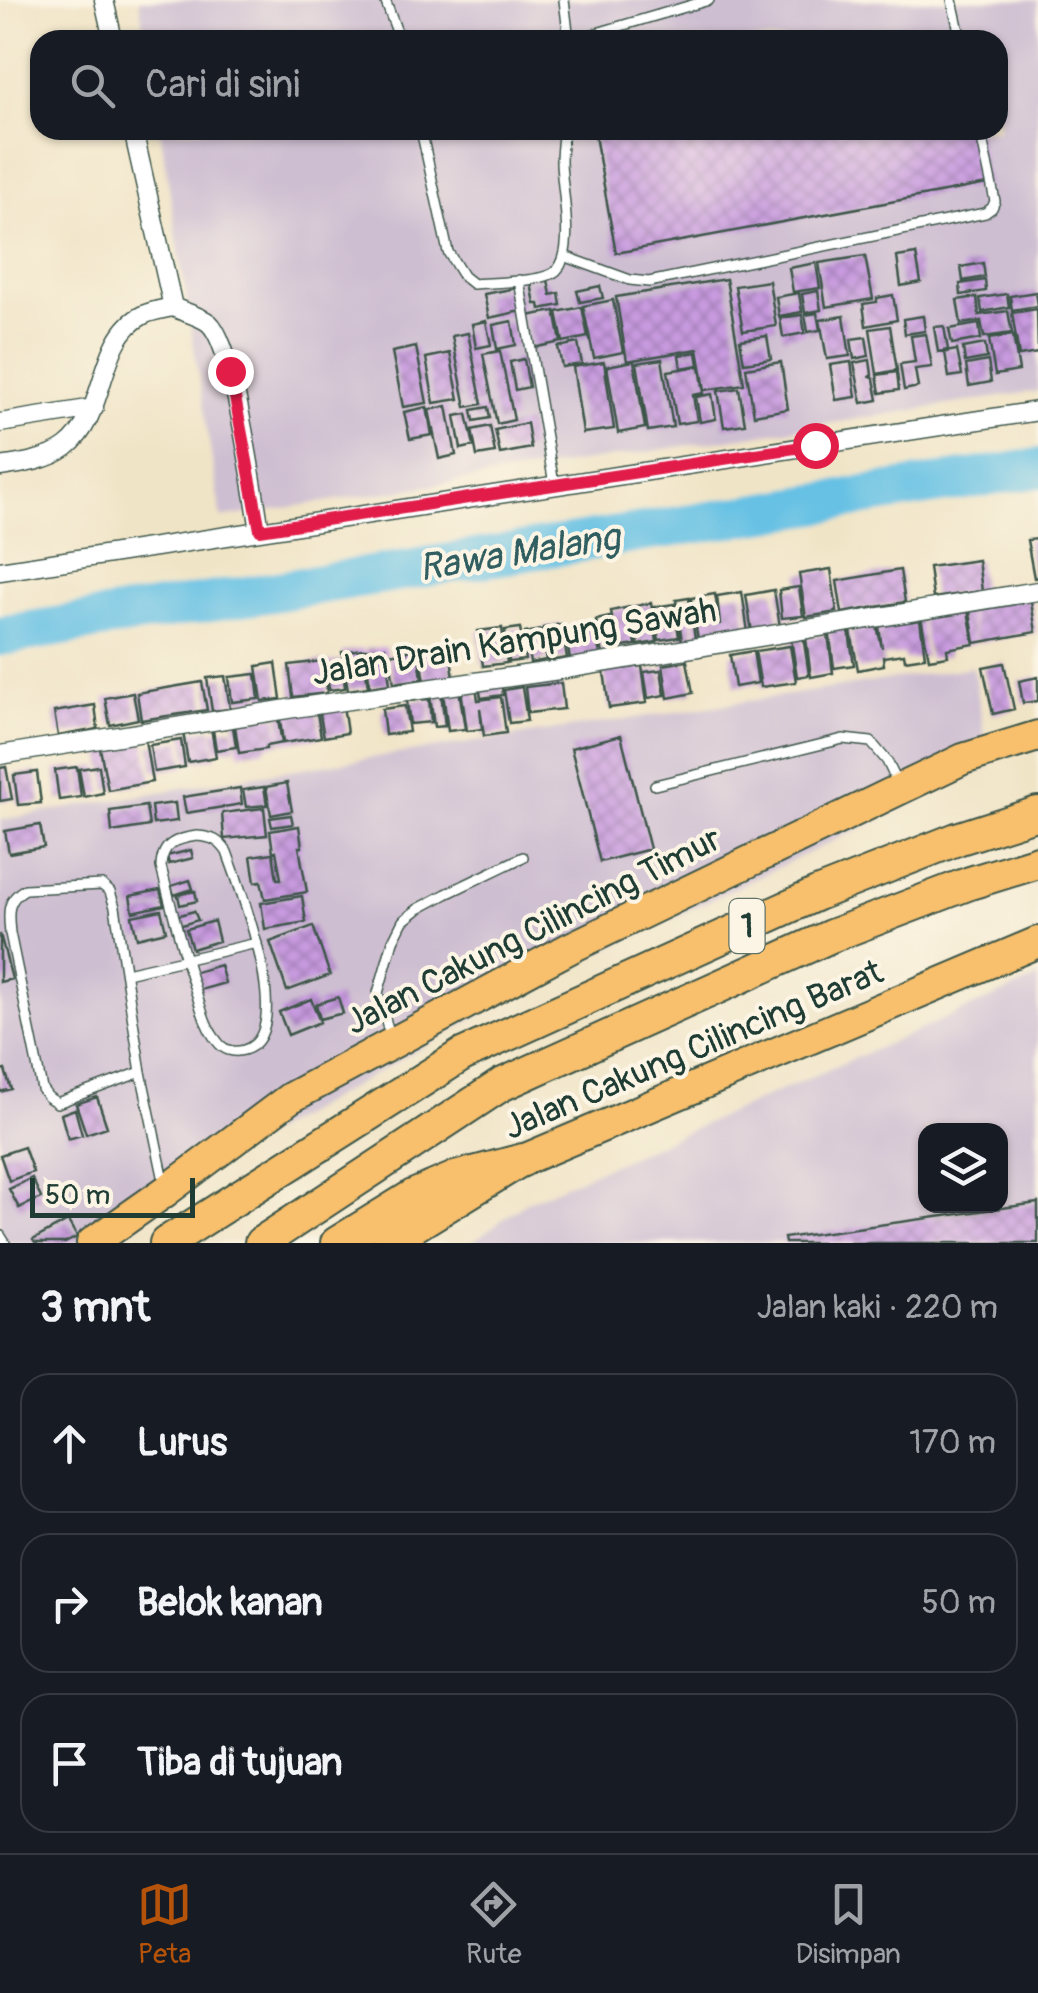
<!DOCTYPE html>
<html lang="id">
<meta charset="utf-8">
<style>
:root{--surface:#171b24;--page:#20242c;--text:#f1f3f6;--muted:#9ea1a6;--line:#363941;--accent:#b45309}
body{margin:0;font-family:Pangolin,sans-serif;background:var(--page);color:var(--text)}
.controls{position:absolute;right:30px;bottom:30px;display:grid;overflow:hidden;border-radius:20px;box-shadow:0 2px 8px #0004}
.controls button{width:90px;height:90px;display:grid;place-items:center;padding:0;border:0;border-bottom:2px solid var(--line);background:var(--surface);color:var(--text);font:50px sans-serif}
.scale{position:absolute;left:30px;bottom:25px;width:165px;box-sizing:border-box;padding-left:10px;border:5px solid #1f3d34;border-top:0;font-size:28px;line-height:35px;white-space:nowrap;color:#1f3d34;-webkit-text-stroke:8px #fcf5e5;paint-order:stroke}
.stop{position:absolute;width:30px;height:30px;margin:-22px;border:8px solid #e11d48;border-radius:50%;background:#fff}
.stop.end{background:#e11d48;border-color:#fff;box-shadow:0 2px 10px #0008}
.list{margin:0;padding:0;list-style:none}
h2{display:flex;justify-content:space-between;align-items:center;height:130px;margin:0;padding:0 40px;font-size:42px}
h2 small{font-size:32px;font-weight:400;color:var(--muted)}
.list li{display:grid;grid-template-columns:65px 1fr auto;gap:30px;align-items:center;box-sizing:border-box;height:140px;margin:0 20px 20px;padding:0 20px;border:2px solid var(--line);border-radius:30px}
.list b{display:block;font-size:38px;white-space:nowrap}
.list em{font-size:32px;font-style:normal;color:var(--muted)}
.icon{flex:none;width:55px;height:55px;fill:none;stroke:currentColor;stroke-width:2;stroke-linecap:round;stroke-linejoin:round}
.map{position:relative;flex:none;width:1038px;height:1243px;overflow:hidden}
.search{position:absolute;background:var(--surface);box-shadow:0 2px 8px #0004;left:30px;right:30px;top:30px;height:110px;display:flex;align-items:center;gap:25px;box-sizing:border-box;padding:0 35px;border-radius:30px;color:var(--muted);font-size:38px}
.sheet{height:610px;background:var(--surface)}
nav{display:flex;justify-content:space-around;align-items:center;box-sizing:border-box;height:140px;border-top:2px solid var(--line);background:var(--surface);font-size:28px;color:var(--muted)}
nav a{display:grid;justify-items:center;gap:5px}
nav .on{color:var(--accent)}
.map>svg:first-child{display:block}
.industrial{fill:#cebed1;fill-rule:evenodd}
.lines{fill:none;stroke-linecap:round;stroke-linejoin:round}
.river{stroke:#66c1e4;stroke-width:40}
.building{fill:url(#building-cross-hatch)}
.service-casing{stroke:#3e564a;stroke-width:12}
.minor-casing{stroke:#3e564a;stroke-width:21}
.trunk-casing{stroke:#3e564a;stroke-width:34}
.motorway-casing{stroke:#3e564a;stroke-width:36}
.service{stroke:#fff;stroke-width:9}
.minor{stroke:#fff;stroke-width:18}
.trunk{stroke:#f8bf6c;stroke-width:30}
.motorway{stroke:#f8bf6c;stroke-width:32}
.route{stroke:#e11d48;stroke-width:12}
.labels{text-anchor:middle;stroke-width:8;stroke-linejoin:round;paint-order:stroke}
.shield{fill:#fcf5e5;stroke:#617469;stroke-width:2.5}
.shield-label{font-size:32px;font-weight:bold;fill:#1f3d34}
.street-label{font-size:35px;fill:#1f3d34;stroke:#fcf5e5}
.water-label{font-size:38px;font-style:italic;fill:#315e60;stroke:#fcf5e5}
</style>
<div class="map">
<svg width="1038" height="1243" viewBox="0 0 1038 1243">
<defs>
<pattern id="building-cross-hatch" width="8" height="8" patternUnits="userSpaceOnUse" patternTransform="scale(2.5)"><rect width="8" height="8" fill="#c89adf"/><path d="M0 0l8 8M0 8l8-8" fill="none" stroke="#a27fb6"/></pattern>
</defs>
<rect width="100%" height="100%" fill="#fcf5e5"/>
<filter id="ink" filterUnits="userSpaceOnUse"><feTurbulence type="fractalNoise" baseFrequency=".01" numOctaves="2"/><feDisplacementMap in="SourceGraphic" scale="20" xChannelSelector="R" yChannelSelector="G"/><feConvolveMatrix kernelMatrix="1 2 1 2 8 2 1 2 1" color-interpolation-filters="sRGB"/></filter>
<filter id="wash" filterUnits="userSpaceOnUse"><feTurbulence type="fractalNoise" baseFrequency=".0048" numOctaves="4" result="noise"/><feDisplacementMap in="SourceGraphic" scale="40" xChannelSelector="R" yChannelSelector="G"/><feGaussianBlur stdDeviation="2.25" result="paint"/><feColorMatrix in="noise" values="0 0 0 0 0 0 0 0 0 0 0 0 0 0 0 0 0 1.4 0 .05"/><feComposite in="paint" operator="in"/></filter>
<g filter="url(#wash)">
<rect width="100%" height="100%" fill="#f0e4c6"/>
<path class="industrial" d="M139 0H1038V391L221 518 160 130H998V40H145Z
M973 667 990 766 534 984 240 1150 111 1243H0V820L257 775Z
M1038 978V1243H471L526 1202ZM926 1130H1000V1206H926Z"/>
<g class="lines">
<path class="river" d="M0 636 1038 468"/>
</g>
<g id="blocks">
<path class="building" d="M958 28 960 40H902V38Z
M594 130H977L987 184 616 253Z
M916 254 921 282 901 286 897 257Z
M865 256 873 299 826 307 819 263Z
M816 263 820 288 793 292 789 268Z
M983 263 985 277 963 281 961 267Z
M726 279 744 384 705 390 698 349 627 361 616 297Z
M548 280 551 295 559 293 561 305 540 309 539 304H535L531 283Z
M985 280 986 291 961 295 960 284Z
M769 281 776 326 743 331 735 286Z
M600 286 603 298 580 302 577 291Z
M517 288 521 311 489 318 484 294Z
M818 291 821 310 805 313 802 294Z
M1036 292 1038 306 1012 310 1010 296Z
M799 293 802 312 779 316 776 297Z
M1007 294 1009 307 982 312 980 298Z
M893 295 897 320 866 326 863 304 877 302V298Z
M977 297 979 315 1008 311 1012 333 984 337 981 321 961 324 957 300Z
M613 300 623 352 594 358 583 306Z
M582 307 588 337 563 342 557 312Z
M1037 309 1038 353 1019 356 1012 313Z
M555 311 561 342 533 348 527 316Z
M817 313 820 330 808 332 805 315Z
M802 315 805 333 783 337 780 318Z
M844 316 850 356 827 359 820 320Z
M923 316 925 331 905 334 903 319Z
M486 321 491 345 476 348 472 324Z
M512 321 516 345 497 349 493 325Z
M979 324 981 339 952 344 949 329Z
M890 326 897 370 877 374 870 329Z
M944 326 948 350 938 352 934 327Z
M468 333 482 404 466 407 452 336Z
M926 334 932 367 915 369 918 387 904 390 900 364 915 362 911 336Z
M1013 335 1019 371 995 375 989 339Z
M767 336 771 359 744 363 740 340Z
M866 337 869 356 854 359 851 339Z
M578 343 582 364 562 367 558 347 562 346V348L563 346Z
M985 344 987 358 965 362 963 348Z
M416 347 427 403 403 407 392 352Z
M957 350 962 375 949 377 945 352Z
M500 351 514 420 497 424 483 354Z
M697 352 699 365 681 368 679 355Z
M450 353 459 399 434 403 426 358Z
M524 359 529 387 515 390 510 362Z
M662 359 673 427 648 431 637 363Z
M870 360 872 375 869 377 872 376 874 379 878 400 862 403 854 363Z
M634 361 645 428 618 433 607 366Z
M988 361 991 382 969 386 966 365Z
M604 362 614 429 583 433 573 367Z
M781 362 788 409 754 415 746 368Z
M851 362 856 397 836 400 830 365Z
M700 366 704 393 693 395 697 421 677 424 668 371Z
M897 372 899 390 880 393 877 375Z
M739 388 745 424 724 427 718 391Z
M712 394 716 419 700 422 696 397Z
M447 406 456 455 439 459 429 410Z
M427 407 432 435 410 439 404 412Z
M488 407 490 418 474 421 472 410Z
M467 414 474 446 461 449 455 416Z
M527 423 531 448 500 454 495 430Z
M490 426 495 453 477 456 472 430Z
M1038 539V577L1034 578 1027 540Z
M978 560 982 591 933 598 929 567Z
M831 569 837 612 806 617 799 574Z
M900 570 905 602 842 613 837 581Z
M799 587 803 616 782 618 779 590Z
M774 590 780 627 752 632 746 595Z
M742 592 748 632 698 639 691 598 715 594 720 625 717 596Z
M1030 596 1036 632 975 643 969 606Z
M689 598 695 639 682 641 676 600Z
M651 603 657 642 638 645 631 607Z
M674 604 679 637 659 640 654 607Z
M967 605 974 644 947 649 948 656 929 659 921 617Z
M630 607 636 645 616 648V651L603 654 596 620 610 617 616 644 611 611Z
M878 620 898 623 920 620 925 657 905 660 904 654 883 657 884 665 858 670 851 631 877 626 882 648Z
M595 623 600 656 570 660 565 628Z
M561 624 567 658 548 661 543 628Z
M848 626 854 665 834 668 829 629Z
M502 628 507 663 483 666 478 631Z
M520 628 525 660 509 662 505 630Z
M541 630 546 660 530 663 525 633Z
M828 634 833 673 811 677 806 638Z
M803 636 809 675 797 677 791 638Z
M449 645 454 677 425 682 420 650Z
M790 646 796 682 761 687 755 651Z
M385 647 390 684 370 687 365 649Z
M363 649 368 687 348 690 342 652Z
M418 649 422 679 394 683 389 654Z
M753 651 758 683 735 687 730 655Z
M323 661 327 693 293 697 289 665Z
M342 661 345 688 329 690 326 663Z
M687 661 693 693 668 698 663 665Z
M276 663 281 699 262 701 257 666Z
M1004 663 1014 709 993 714 983 667Z
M642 666 647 703 609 708 604 671Z
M661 670 665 695 648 698 644 672Z
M256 674 259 699 232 702 229 677Z
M225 676 230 709 212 711 207 678Z
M1038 677V701L1023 703 1019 681Z
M501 681 503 695 481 698 479 684Z
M202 682 207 710 141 720 137 693Z
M561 683 564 709 528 713 525 687Z
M476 686 478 700 501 697 506 733 484 736 480 708 482 729 467 731 461 689Z
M522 687 527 721 509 723 504 690Z
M459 689 465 729 448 731 443 692Z
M133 693 138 719 110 725 105 698Z
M441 693 445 726 434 727 430 695Z
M429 699 431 722 410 724 407 701Z
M95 705 98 729 58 736 54 712Z
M343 705 347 733 324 737 319 709Z
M405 706 409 732 385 735 382 709Z
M316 707 321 737 283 743 279 712Z
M277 715 282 743 266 746V749L239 753 234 719Z
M233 727 236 747 216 750 213 730Z
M211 728 216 757 188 762 183 732Z
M621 735 650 849 600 862 571 748Z
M145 740 152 782 108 790 100 748Z
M181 740 185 767 154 772 150 745Z
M99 766 103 793 84 797 79 769Z
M6 767 12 799 0 801V768Z
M77 767 81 797 59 800 55 770Z
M37 772 41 803 18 805 14 775Z
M287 783 292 811 271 815 266 787Z
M264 787 267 805 246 807 243 790Z
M240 788 242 804 186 813 183 797Z
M175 803 177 821 153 824 151 806Z
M146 806 149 826 112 832 110 811Z
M264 808 267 835 224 839 222 813Z
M291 815 293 824 272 827 270 818Z
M40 825 44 847 9 853 5 831Z
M299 826 302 847H299L307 892 265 899 261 881 255 882 251 856 273 853 277 879H281L276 851 273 852 270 831Z
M191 850 193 858 169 864 167 856Z
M190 880 193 889 174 895 171 886Z
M160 890 164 905 133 912 130 896Z
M195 891 197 901 180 905 178 895Z
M302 896 306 922 265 929 261 903Z
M161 910 166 931 137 938 132 916Z
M194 911 198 920 179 926 176 916Z
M214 921 219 941 192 949 186 929Z
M313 926 330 975 287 991 270 942Z
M0 934 12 979 0 982Z
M220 965 225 983 197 991 192 973Z
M338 997 343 1013 320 1019 316 1004Z
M311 999 320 1022 288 1035 279 1012Z
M5 1070 11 1089 0 1092V1071Z
M97 1097 107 1127 86 1134 76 1104Z
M75 1109 82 1135 68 1139 61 1114Z
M24 1147 33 1172 9 1181 0 1155Z
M32 1178 41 1198 19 1208 9 1189Z
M1038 1203V1243H785L784 1238Z
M68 1221 77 1237 65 1243H35L33 1240Z"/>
</g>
</g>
<g filter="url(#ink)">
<use href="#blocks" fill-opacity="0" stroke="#3e564a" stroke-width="2.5"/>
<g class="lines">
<defs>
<path id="service" d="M385 0 400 40
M564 0 569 40
M952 0 961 40
M573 40 709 0
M421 130 448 252 463 276 473 284C492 282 545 283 557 270 576 250 561 187 561 161 561 151 563 140 563 130
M564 256 630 280 649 282 985 213 992 208 995 201 980 130
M519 280 554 484
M655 785 843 739 871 742 887 761 898 784
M197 836C212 837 219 840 227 852 239 886 298 1035 244 1050 233 1053 223 1050 217 1041 206 1028 201 1008 196 992 182 951 172 909 161 867 162 843 176 839 197 836Z
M126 973 257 943
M390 1036 378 993 393 941 403 921 418 909 446 894 523 857
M141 1072 57 1103 48 1097 42 1089 10 933C8 913 6 900 25 889L102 885 110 892 115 907 141 1072 165 1185
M0 1235 5 1243"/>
<path id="minor" d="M104 0 113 40
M133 130 173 307C183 312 200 316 209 323 234 345 253 491 260 530
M0 423 94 408
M0 467C21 464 49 460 66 447 108 415 97 338 143 315 151 311 163 309 173 307
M0 571 1038 411
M0 755 294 708 559 670 1038 591"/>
<path id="trunk" d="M92 1243 166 1191 290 1098 570 948 900 789 963 759 1038 736
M388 1243 523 1160 1038 942"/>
<path id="motorway" d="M166 1243 462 1055 817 894 957 839 1038 813
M261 1243 501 1085 831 936 970 883 1038 862
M337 1243 413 1196 455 1178 523 1160"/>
</defs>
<use href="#service" class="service-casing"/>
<use href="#minor" class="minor-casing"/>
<use href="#trunk" class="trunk-casing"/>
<use href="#motorway" class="motorway-casing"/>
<use href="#service" class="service"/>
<use href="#minor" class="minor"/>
<use href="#trunk" class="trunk"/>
<use href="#motorway" class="motorway"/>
</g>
</g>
<g class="lines" filter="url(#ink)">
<path class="route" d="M230 371 260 530 815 445"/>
</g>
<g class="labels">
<rect class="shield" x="729.5" y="899" width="35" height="54" rx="8"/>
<g class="shield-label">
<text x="747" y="937">1</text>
</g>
<g class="street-label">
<text transform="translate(514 641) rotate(-9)" y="12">Jalan Drain Kampung Sawah</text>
<text transform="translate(533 930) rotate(-27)" y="12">Jalan Cakung Cilincing Timur</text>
<text transform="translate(693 1049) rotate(-23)" y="12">Jalan Cakung Cilincing Barat</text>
</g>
<g class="water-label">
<text transform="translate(519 552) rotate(-9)" y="13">Rawa Malang</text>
</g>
</g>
</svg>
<div class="controls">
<button><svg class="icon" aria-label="layers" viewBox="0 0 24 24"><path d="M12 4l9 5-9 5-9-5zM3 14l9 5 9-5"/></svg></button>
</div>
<div class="scale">50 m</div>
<div class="stop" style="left:815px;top:445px"></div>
<div class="stop end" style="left:230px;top:371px"></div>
<div class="search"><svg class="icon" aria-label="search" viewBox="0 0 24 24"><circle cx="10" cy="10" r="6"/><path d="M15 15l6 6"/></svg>Cari di sini</div>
</div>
<section class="sheet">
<h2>3 mnt<small>Jalan kaki · 220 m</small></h2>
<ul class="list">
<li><svg class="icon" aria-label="ahead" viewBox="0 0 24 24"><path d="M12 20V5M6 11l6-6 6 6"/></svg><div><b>Lurus</b></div><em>170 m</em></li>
<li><svg class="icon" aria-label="right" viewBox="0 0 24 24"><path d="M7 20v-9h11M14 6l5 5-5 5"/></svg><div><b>Belok kanan</b></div><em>50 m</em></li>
<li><svg class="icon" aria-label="arrive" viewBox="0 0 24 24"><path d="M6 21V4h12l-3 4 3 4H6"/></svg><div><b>Tiba di tujuan</b></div></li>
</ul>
</section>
<nav>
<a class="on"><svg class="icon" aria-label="map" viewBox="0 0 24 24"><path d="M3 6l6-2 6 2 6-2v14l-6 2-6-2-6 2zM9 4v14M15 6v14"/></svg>Peta</a>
<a><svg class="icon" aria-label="directions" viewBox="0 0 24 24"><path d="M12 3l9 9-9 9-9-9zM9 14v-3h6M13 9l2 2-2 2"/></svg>Rute</a>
<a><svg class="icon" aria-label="saved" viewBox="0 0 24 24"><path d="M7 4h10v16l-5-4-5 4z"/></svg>Disimpan</a>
</nav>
